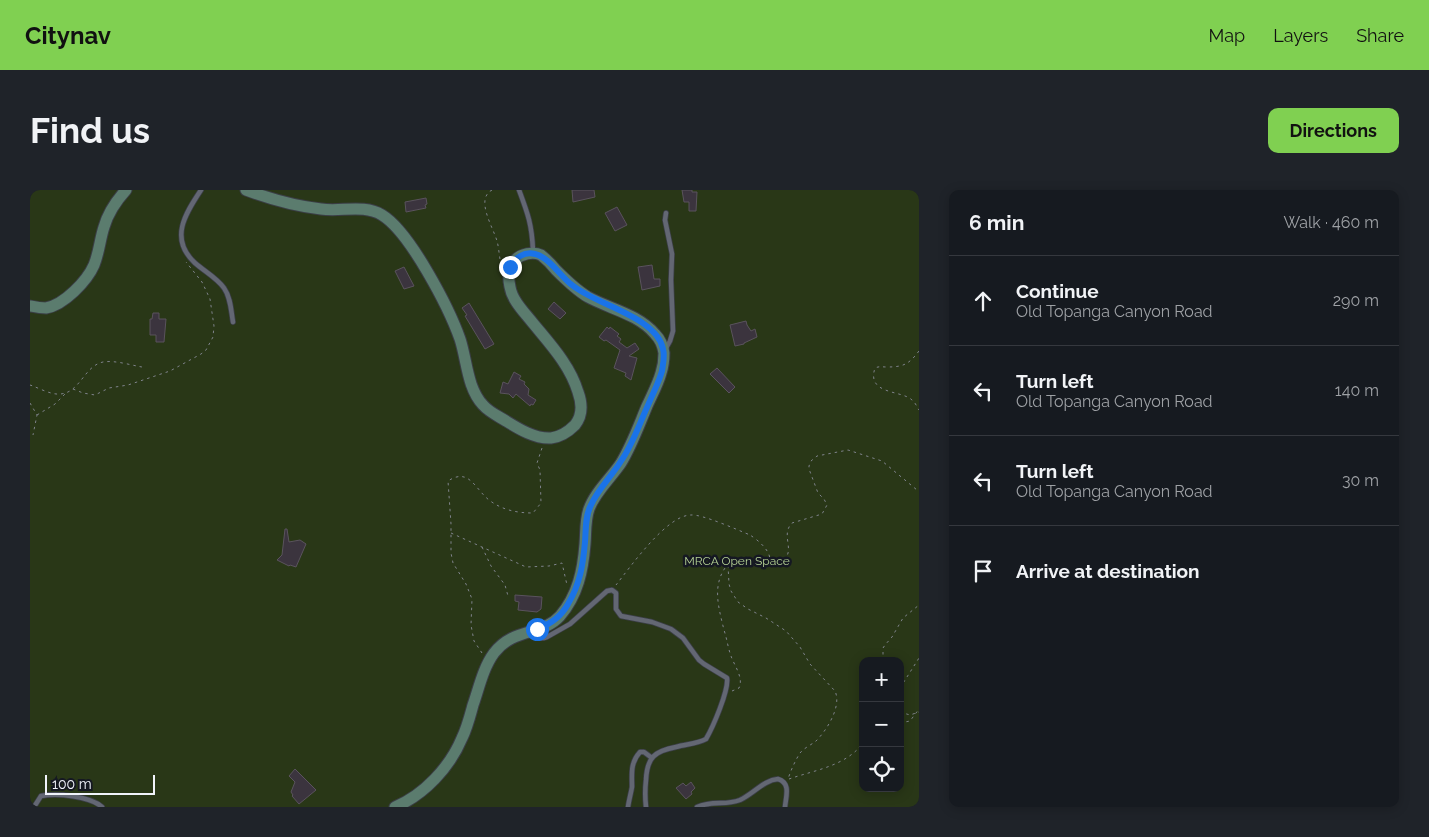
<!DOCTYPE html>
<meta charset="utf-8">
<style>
:root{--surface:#161a20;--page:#1f2329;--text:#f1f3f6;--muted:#9ea1a5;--line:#35383e;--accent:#80d051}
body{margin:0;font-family:Raleway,sans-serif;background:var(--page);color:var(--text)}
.controls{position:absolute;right:15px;bottom:15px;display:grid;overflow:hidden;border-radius:10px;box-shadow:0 2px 12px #0003}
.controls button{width:45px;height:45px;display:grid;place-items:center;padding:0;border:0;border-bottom:1px solid var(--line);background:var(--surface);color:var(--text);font:25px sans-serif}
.scale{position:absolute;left:15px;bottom:12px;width:110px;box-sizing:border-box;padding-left:5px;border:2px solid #f1f4fb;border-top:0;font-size:14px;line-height:18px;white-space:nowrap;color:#f1f4fb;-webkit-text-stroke:4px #151822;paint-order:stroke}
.stop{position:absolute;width:15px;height:15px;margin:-11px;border:4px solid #1a73e8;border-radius:50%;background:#fff}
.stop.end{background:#1a73e8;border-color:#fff;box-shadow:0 1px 5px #0008}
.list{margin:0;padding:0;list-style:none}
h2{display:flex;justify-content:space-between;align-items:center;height:65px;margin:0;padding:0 20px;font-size:21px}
h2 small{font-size:16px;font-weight:400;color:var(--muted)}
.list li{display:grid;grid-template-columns:32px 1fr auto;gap:15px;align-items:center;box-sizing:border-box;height:90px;padding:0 20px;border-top:1px solid var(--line)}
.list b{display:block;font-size:19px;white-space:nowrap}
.list p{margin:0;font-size:16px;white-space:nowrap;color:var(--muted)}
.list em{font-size:16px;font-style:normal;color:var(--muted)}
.icon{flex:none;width:28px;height:28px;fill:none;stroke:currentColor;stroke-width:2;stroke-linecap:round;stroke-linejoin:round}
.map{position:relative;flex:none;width:889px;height:617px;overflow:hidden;border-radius:10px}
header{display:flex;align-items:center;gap:30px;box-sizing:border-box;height:70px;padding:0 25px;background:var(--accent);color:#111}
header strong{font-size:24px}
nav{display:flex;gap:28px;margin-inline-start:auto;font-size:18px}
.intro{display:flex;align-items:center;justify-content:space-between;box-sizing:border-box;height:120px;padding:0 30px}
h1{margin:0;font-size:35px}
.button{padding:12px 22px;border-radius:10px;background:var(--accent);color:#111;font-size:18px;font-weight:700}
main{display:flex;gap:30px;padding:0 30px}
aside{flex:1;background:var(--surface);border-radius:10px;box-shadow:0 2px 12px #0003}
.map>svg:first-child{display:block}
.green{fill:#293717;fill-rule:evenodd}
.building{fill:#3b343e;stroke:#5a535d}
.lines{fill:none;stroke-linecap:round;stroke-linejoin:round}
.service-casing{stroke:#3b3e47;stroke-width:6}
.secondary-casing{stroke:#3b3e47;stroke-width:13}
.path{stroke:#7f838b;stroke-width:1;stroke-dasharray:2.5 4;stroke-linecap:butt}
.service{stroke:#636773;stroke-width:4.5}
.secondary{stroke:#5b7c6e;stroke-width:11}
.route{stroke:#1a73e8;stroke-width:6}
.labels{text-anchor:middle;stroke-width:5;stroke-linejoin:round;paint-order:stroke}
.park-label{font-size:12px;fill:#b5d194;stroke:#151822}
</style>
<header>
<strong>Citynav</strong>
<nav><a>Map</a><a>Layers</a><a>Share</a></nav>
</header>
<div class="intro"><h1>Find us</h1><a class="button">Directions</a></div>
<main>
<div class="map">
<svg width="889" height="617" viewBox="0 0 889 617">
<rect width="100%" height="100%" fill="#1e222b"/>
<path class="green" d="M0 0H889V617H0ZM833 471H870V598H833Z"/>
<path class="building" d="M542 0H564L565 7 543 12Z
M652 0H662V2H667L666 21H659V12H654Z
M396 8 397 14 395 15 396 18 376 22 375 12Z
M587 17 597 35 585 41 575 23Z
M622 75 624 89H630V96L612 100 608 77Z
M374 77 384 96 374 99 365 81Z
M524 112 536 123 530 129 518 119Z
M439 113 464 154 455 159 435 126 437 125 432 118Z
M123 123H129V129H136L134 152H126V145H120V129H122Z
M716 131 717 135 721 141 725 139 727 147 714 153V154L705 156 700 135Z
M577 137 579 139 580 137 589 144 587 146 591 149 589 152 597 158 605 153 609 159 599 166 607 168 601 190 595 186 596 183 584 178 590 160 576 150 574 151 569 147Z
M687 178 705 197 699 203 680 184Z
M484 182 491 186 489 189 495 192 494 194 499 199 498 205 506 210 503 215 501 214 500 216 486 204 483 208 479 204 470 203 473 192 478 194Z
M255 339H257L259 352 270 350 276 354 266 377 260 375 259 376 247 370 252 365Z
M485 405 512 407 511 419 507 422 488 420 489 412 485 411Z
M265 579 286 600 269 614 262 606 263 605 261 602 265 592 259 586Z
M661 592 665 598 661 602 662 604 656 609 646 598 653 593 656 596Z"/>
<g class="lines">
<defs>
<path id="service" d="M171 0C155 24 139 49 165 73 174 81 187 88 194 98 201 108 201 121 203 132
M489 0C498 24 502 35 503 61
M635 160 640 151 643 141 641 90 642 64 635 30 636 23
M507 441 511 448H514L517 447 540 434 577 401 582 400 586 403V419L591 426 622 432 641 439 653 448 669 470 674 474 697 488C699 500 683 537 676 549 667 554 656 554 646 557 625 561 617 567 616 590 615 599 615 608 616 617
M4 617 11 606C27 603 60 606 72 617
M598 617C599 610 601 603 602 597 602 584 600 573 610 562H614L622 568
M667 617C683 610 695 616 710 610 723 604 734 590 748 589 761 593 756 606 755 617"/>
<path id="secondary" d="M216 0C240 9 265 16 291 19 311 22 334 14 352 25 380 42 419 118 430 149 437 170 437 198 453 215 459 222 468 226 476 231 489 239 505 249 521 248 530 247 539 241 545 235 553 225 552 213 548 202 540 175 520 154 502 132 494 122 482 110 480 97 478 88 478 77 485 70 491 64 503 61 511 65 516 69 522 75 526 80 536 90 546 100 558 107 580 119 608 124 625 144 630 149 633 156 634 163 634 169 633 177 631 183 628 194 622 205 617 216 609 235 602 255 591 273 581 288 565 302 559 319 555 330 556 343 555 354 553 380 548 405 530 426 512 446 484 437 464 463 453 478 449 498 443 515 440 526 437 538 432 548 420 577 394 605 365 617
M0 116C5 117 11 118 16 118 34 115 57 91 64 75 69 63 70 49 74 37 78 23 86 11 96 0"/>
</defs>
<use href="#service" class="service-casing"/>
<use href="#secondary" class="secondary-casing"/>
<path class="path" d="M462 0C445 9 463 37 467 51 469 58 469 66 471 74
M889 161C879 174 874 177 857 177 852 177 849 176 845 178 836 205 872 200 882 210 885 212 887 217 889 220
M0 195C9 198 21 205 30 204 50 203 54 176 73 172 85 170 100 175 112 177
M43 199 53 203 65 205 79 198 98 195 140 181 171 164 176 160 183 147 184 136 180 109 172 92 156 72
M0 213 7 225 3 245
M7 225 25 214 36 203
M421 343 496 377 519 376 532 373 537 395
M452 357 461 376 475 395 478 406
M698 375 699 394 701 401 708 412 718 419 736 428 756 441 770 457 780 474 805 501C812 516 797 540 786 551 781 555 774 558 770 563 765 571 761 580 758 589
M586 395C601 376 637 325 661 325 672 324 708 340 720 345 728 350 744 363 739 374
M452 463 444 451 441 435 442 409 436 394 423 373 421 363V334L418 291C439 277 445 299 459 310 472 320 487 323 503 323L511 313 510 280 507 273 512 258
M853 471V458L855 455 862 447 873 428 889 415
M870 498 889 468
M702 501 709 498C714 488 704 475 701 466 698 458 697 449 694 440 689 419 682 397 695 378 703 366 715 373 727 375 734 376 742 375 749 372 769 364 749 346 762 333L792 324 797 315 794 309 788 303 779 279V276L781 271 787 266 818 260 852 271 887 300H889
M870 522 880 525 889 522
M870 533 880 531 889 519
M759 589C785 580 816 576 833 553"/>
<use href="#service" class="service"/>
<use href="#secondary" class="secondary"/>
</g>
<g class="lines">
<path class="route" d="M480 77C485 68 494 61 505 64 519 67 531 87 542 95 566 115 627 127 633 159 635 166 633 174 632 181 629 192 623 203 619 213 610 232 603 254 591 271 582 286 568 299 561 315 555 326 556 340 555 352 553 375 550 394 538 414 531 427 521 434 507 439"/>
</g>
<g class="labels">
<g class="park-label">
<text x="707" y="375">MRCA Open Space</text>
</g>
</g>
</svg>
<div class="controls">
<button>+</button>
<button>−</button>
<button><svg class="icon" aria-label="locate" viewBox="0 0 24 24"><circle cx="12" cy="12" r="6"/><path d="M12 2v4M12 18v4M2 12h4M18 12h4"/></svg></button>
</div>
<div class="scale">100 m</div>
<div class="stop" style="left:507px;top:439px"></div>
<div class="stop end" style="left:480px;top:77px"></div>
</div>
<aside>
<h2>6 min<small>Walk · 460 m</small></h2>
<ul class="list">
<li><svg class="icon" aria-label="ahead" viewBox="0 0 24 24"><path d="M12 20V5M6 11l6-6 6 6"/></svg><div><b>Continue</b><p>Old Topanga Canyon Road</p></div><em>290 m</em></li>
<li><svg class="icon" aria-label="left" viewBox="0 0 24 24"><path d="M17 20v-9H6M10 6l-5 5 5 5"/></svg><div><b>Turn left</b><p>Old Topanga Canyon Road</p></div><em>140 m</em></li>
<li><svg class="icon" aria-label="left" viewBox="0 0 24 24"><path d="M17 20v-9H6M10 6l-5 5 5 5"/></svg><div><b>Turn left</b><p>Old Topanga Canyon Road</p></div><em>30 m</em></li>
<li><svg class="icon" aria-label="arrive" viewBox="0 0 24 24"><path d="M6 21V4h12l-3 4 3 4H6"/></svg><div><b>Arrive at destination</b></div></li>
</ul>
</aside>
</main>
